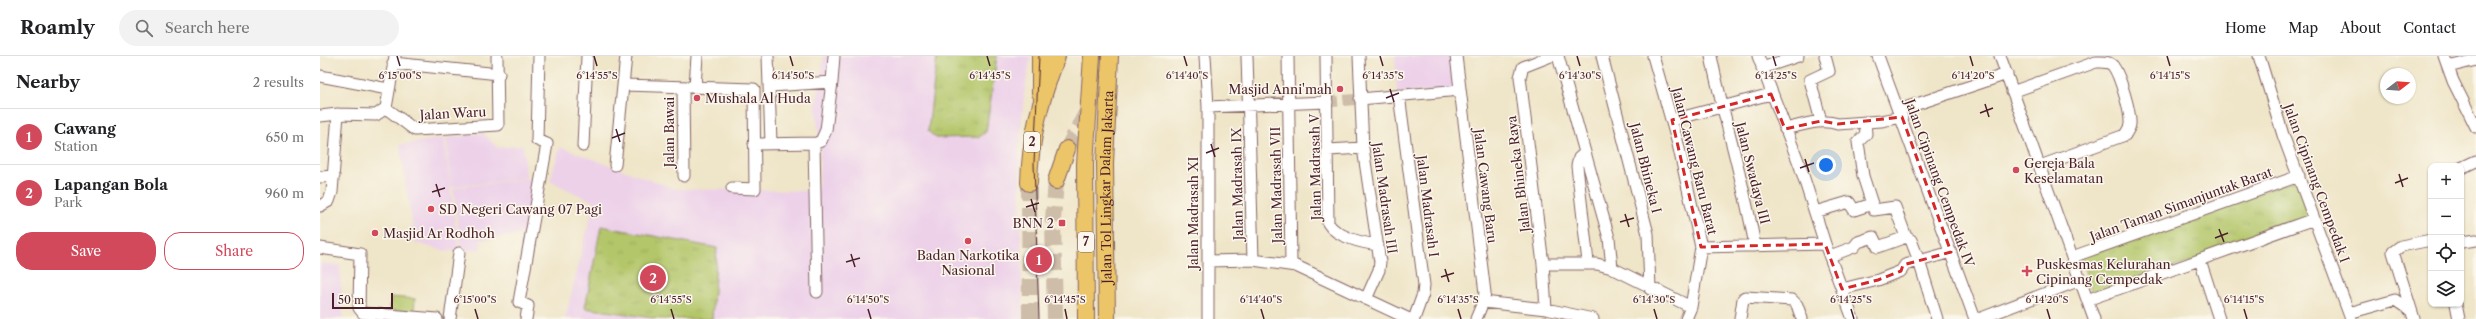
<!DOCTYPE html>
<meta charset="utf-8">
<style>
:root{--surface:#fff;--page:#f2f2f2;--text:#202124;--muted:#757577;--line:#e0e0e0;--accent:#d1495b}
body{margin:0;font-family:"Libre Caslon Text",serif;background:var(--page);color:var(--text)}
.controls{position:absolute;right:12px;bottom:12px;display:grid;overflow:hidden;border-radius:8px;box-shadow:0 1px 3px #0004}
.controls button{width:36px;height:36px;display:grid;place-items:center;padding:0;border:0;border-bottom:1px solid var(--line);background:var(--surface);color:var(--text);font:20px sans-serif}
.compass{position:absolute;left:2060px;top:12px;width:36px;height:36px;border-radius:50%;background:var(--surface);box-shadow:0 1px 3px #0004;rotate:73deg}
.scale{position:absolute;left:12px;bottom:10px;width:61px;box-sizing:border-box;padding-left:4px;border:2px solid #4a1f2b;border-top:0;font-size:11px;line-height:14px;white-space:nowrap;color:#4a1f2b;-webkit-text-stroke:3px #fbf7ec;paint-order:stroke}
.you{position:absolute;left:1506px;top:109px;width:14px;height:14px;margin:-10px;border:3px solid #fff;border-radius:50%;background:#1a73e8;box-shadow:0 0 0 6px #1a73e833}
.badge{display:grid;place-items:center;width:26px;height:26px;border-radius:50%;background:var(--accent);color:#fff;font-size:13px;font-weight:700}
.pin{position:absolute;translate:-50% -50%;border:2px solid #fff;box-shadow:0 1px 4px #0006}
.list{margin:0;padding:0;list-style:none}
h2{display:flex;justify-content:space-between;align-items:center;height:52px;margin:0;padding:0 16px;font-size:17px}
h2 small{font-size:13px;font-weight:400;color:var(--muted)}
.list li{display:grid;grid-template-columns:26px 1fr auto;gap:12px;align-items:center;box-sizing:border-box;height:56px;padding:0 16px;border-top:1px solid var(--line)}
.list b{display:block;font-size:15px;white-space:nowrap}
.list p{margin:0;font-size:13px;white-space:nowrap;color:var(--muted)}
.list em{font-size:13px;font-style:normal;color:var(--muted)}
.actions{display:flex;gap:8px;padding:12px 16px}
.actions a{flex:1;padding:9px 0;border:1px solid var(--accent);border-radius:16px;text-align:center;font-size:14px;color:var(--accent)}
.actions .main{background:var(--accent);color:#fff}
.icon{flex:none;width:22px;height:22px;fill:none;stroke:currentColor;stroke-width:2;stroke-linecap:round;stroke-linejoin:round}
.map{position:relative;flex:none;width:2156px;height:263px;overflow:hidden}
header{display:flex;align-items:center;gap:24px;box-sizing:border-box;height:56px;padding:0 20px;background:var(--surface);border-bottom:1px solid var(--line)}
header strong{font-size:19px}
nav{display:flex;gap:22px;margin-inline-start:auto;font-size:14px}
.search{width:280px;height:36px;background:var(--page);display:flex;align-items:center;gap:10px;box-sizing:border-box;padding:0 14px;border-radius:22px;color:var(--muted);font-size:15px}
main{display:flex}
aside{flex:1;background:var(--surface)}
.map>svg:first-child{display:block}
.built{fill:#edd1e9}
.grass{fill:url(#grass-tufts);stroke:#7e724a}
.pitch{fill:#b3c669;stroke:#7e724a}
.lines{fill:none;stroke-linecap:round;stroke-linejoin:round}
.minor-tunnel{stroke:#cebda9;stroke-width:11;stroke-dasharray:11 5.5;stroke-linecap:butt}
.highway-tunnel{stroke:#cebda9;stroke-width:16;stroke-dasharray:16 8;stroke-linecap:butt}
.minor-casing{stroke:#846462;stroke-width:13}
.highway-casing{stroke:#846462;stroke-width:18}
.minor{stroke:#fff;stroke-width:11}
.highway{stroke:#edc569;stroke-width:16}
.tram{stroke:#4a1f2b;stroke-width:1}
.marked{fill:none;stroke:#d62828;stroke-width:3;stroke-dasharray:8 5;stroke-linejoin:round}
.ticks{fill:none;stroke:#4a1f2b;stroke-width:1.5}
.poi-dot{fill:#d1495b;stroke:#fbf7ec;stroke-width:1.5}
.labels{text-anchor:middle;stroke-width:3;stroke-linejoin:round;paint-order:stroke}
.shield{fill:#fbf7ec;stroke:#7f6065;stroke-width:1}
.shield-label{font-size:12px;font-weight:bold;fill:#4a1f2b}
.poi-label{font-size:13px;fill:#4a1f2b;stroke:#fbf7ec;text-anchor:start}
.street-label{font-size:13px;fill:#4a1f2b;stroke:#fbf7ec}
.ticks-label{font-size:10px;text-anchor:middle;fill:#4a1f2b;stroke:#fbf7ec;stroke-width:3;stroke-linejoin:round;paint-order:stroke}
</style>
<header>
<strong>Roamly</strong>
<div class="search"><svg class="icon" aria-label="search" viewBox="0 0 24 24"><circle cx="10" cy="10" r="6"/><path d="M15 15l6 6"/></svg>Search here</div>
<nav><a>Home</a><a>Map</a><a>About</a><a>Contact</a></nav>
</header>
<main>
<aside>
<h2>Nearby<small>2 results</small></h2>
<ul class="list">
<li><span class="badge">1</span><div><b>Cawang</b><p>Station</p></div><em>650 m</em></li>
<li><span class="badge">2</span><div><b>Lapangan Bola</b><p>Park</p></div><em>960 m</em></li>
</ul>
<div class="actions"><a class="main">Save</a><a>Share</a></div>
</aside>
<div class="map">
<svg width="2156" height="263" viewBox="0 0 2156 263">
<defs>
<pattern id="grass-tufts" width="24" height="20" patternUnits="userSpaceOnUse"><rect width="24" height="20" fill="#b3c669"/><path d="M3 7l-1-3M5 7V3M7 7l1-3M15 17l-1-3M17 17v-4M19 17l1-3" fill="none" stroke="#9baa5b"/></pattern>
</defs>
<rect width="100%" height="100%" fill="#fbf7ec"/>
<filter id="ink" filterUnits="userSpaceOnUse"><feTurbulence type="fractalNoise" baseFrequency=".025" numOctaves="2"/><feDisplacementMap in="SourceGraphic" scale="8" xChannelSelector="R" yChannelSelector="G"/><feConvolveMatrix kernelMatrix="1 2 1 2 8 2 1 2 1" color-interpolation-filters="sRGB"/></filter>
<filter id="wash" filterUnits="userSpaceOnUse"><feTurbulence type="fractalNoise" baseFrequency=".012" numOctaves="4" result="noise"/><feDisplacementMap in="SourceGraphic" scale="16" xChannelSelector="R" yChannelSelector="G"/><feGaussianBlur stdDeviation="0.9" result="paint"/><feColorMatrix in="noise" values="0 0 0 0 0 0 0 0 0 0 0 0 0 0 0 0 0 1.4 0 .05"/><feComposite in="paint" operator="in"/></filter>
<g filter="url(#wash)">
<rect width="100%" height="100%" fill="#efe5c8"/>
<path class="built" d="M504 0H711L704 39 699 96 703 263H245L274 146 230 125 240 91 355 133 496 135 499 126 500 93 496 50Z
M1075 0H1134L1138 33 1077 37Z
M163 77 178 92 203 89 206 122 131 131 126 82Z
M124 82 139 194 126 195 95 187 80 89Z
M213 122 215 158 209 159 211 177 160 184 161 193 141 195 133 132Z
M0 207 20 209 23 263H0Z"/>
<path class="grass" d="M617 0H677L666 76 659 81 616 82 608 75Z
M1978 123 1992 163 1773 240 1760 200Z
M281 170 397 192 392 263H339L265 252Z"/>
<path class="pitch" d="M71 241 95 243 94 256 70 254Z"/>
</g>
<g filter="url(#ink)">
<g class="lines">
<path class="minor-tunnel" d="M1007 46 1040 43"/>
<path class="highway-tunnel" d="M747 93 791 10
M709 127 710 263
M735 263 733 164 736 125"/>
<defs>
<path id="minor" d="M75 0 66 52 95 74 178 69 177 0
M448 0 451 87
M885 0 888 51V263
M927 0 933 204
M968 0 971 208
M1006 0 1008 167C1016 181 1043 187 1058 189
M1039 0 1043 92 1060 206 1059 214 1046 243
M1136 0 1165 237 1163 246 1156 263
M1238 0 1289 182 1292 212
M1282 0 1328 178 1330 233
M1333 0 1358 88 1381 191 1371 251 1366 263
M1391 0C1404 64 1424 126 1435 190
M1438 0 1480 110 1505 188 1533 263
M1558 0 1655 263
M1680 0 1774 263
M1939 0 1963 79 2031 263
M2124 0 2133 25 2156 71
M73 7 179 18
M2128 11 2156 4
M1442 12 1478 0
M0 20 68 33
M512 26 514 0
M304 29 434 33 435 133 412 132
M451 30 512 26 506 74 501 85 494 88 497 236
M363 31 364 120
M375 31 377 0
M1692 36 1776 6C1782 6 1789 5 1793 10 1800 19 1811 57 1810 68 1810 72 1807 75 1805 79L1720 110
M1079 39 1104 229 1103 238 1094 263
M1040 43 1140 34
M888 51 1007 46
M1579 54 1687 18
M0 60 18 58 56 59 66 52
M1352 64 1451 38
M1501 65 1490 24 1509 15 1505 0
M1545 66 1546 78 1538 86 1543 120 1554 154 1575 151 1586 181 1591 184 1599 205 1617 263
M1465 73C1483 69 1501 62 1518 68L1561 65 1582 61
M434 88 496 87
M263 90 267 0
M1008 94 1043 92
M1265 97 1259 102 1257 110 1268 206
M295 109 306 0
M2141 112 2156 105
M0 121 14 120
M0 150 9 145 12 136 18 58
M1495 156 1529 146 1534 154 1552 148
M2142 186 2156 184
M1381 191 1505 188
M0 192 40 198 39 252 43 257 117 263
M1510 200 1534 191 1538 186 1553 181 1558 191 1586 181
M1752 201 1979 120
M1880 204 1899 263
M888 205 933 204 976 210 1089 263
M1223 208H1277L1292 212 1371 251
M1522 233 1558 224 1581 215 1585 209 1631 196
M1767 244 1994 163
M1163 246 1226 253 1273 263
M2136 248 2139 263
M1226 253 1223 208 1200 21 1203 11 1231 0
M2029 257 2075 244 2090 254
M130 263 139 197
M206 263 208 250 199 246 227 88 217 84 219 0
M1420 263 1423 243 1425 241 1472 244 1477 249 1482 263
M1659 263 1760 224
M2094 263 2073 196 2081 190 2111 184"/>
<g id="highway">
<path d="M720 37V0"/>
<path d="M736 125 747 93"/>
<path d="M709 127C710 81 721 43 737 0"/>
<path d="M766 263 765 108 772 0"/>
<path id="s1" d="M787 263 785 107 790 0"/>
</g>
</defs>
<use href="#minor" class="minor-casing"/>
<use href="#highway" class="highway-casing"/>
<use href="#minor" class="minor"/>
<use href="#highway" class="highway"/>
<path class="tram" d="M719 0 714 107 719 263"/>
</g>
</g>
<path class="marked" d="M1451 38 1465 73 1501 65 1518 68 1582 61 1631 196 1583 209 1581 215 1558 224 1522 233 1505 188 1381 191 1352 64Z"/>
<path class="ticks" d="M77 0 80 10M274 0 277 10M470 0 473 10M667 0 670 10M864 0 867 10M1060 0 1063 10M1257 0 1260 10M1453 0 1456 10M1650 0 1653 10M1847 0 1850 10M1070 33 1074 46M1066 42 1079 37M1665 48 1669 61M1660 57 1673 52M296 73 300 86M292 82 305 77M891 88 895 101M886 97 899 92M1485 103 1489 116M1480 112 1494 107M2079 118 2083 131M2075 127 2088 122M116 128 120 141M112 136 125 132M711 143 715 156M706 151 719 147M1305 158 1309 171M1300 166 1314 162M1899 173 1904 186M1895 182 1908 177M531 198 535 211M526 206 540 202M1125 213 1129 226M1121 221 1134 217M155 253 158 263M351 253 354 263M548 253 551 263M745 253 747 263M941 253 944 263M1138 253 1141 263M1334 253 1337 263M1531 253 1534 263M1727 253 1730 263M1924 253 1927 263"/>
<g class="poi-dot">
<circle cx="1020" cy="33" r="4"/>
<circle cx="377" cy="42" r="4"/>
<circle cx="1696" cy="114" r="4"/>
<circle cx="111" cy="153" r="4"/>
<rect x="738" y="163" width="8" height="8" rx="2"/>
<circle cx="55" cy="177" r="4"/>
<circle cx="648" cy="185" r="4"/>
<path d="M1705 209h4v4h4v4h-4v4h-4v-4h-4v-4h4z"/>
</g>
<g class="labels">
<g class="shield">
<rect x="704" y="76" width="16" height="20" rx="3"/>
<rect x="758" y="176" width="16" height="20" rx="3"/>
</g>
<g class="shield-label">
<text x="712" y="90">2</text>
<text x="766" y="190">7</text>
</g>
<g class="poi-label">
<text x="1012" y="38" text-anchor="end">Masjid Anni'mah</text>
<text x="385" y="47">Mushala Al Huda</text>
<text x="1704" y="112">Gereja Bala<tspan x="1704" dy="15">Keselamatan</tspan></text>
<text x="119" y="158">SD Negeri Cawang 07 Pagi</text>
<text x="734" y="172" text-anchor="end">BNN 2</text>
<text x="63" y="182">Masjid Ar Rodhoh</text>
<text x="648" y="204" text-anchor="middle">Badan Narkotika<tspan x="648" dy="15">Nasional</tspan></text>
<text x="1716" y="213">Puskesmas Kelurahan<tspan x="1716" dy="15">Cipinang Cempedak</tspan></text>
</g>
<g class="street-label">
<text transform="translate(133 57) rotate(-3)" y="5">Jalan Waru</text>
<text transform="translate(349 76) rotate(-90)" y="5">Jalan Bawai</text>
<text transform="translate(1375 105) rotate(76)" y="5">Jalan Cawang Baru Barat</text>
<text transform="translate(995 111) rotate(-91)" y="5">Jalan Madrasah V</text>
<text transform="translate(1326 112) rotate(76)" y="5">Jalan Bhineka I</text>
<text transform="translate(1433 117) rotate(76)" y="5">Jalan Swadaya III</text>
<text transform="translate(1198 118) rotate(-97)" y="5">Jalan Bhineka Raya</text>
<text transform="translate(1620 127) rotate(70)" y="5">Jalan Cipinang Cempedak IV</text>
<text transform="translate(1997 127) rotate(70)" y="5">Jalan Cipinang Cempedak I</text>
<text transform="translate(917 128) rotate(-91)" y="5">Jalan Madrasah IX</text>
<text transform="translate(956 129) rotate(-91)" y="5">Jalan Madrasah VII</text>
<text transform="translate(1166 130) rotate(83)" y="5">Jalan Cawang Baru</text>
<text dy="5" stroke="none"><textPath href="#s1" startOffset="132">Jalan Tol Lingkar Dalam Jakarta</textPath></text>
<text transform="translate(1065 142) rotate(82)" y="5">Jalan Madrasah III</text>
<text transform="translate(1861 148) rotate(-20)" y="5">Jalan Taman Simanjuntak Barat</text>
<text transform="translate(1108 150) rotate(83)" y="5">Jalan Madrasah I</text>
<text transform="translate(873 157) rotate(-90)" y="5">Jalan Madrasah XI</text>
</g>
</g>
<g class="ticks-label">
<text x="80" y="23">6°15'00"S</text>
<text x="277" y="23">6°14'55"S</text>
<text x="473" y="23">6°14'50"S</text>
<text x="670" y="23">6°14'45"S</text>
<text x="867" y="23">6°14'40"S</text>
<text x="1063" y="23">6°14'35"S</text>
<text x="1260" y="23">6°14'30"S</text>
<text x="1456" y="23">6°14'25"S</text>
<text x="1653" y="23">6°14'20"S</text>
<text x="1850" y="23">6°14'15"S</text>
<text x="155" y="247">6°15'00"S</text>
<text x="351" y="247">6°14'55"S</text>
<text x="548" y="247">6°14'50"S</text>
<text x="745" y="247">6°14'45"S</text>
<text x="941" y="247">6°14'40"S</text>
<text x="1138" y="247">6°14'35"S</text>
<text x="1334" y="247">6°14'30"S</text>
<text x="1531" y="247">6°14'25"S</text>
<text x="1727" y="247">6°14'20"S</text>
<text x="1924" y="247">6°14'15"S</text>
</g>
</svg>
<div class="controls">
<button>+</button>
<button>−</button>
<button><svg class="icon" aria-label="locate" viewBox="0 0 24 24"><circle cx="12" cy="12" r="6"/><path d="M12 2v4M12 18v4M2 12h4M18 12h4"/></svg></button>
<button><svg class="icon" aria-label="layers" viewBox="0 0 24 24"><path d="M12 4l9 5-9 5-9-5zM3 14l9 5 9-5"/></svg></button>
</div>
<svg class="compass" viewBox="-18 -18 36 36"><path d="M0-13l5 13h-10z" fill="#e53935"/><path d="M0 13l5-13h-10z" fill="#757577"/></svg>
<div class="scale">50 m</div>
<div class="you"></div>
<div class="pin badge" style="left:719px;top:204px">1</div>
<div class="pin badge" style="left:333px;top:222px">2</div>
</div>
</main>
